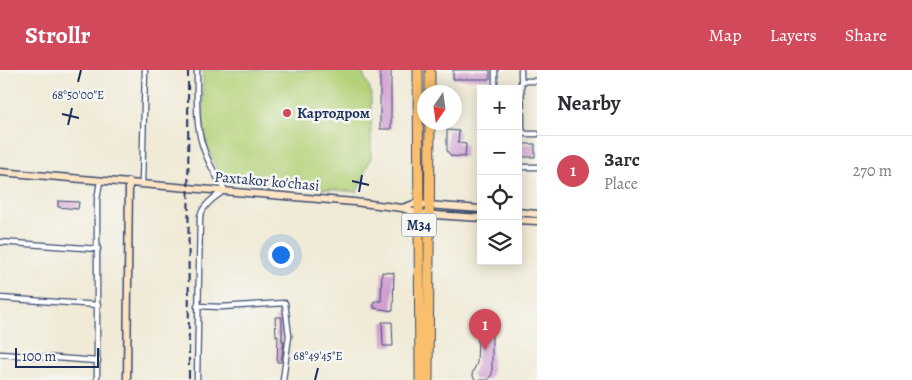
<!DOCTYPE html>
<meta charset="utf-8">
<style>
:root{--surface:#fff;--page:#f7f7f7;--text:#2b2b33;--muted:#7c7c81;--line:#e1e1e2;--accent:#d1495b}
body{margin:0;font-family:Alegreya,serif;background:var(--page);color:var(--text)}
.controls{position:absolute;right:15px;top:15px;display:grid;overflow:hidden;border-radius:0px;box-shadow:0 2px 12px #0003}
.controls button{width:45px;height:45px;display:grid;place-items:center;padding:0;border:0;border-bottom:1px solid var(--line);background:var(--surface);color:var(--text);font:25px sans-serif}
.compass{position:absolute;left:417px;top:15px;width:45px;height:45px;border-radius:50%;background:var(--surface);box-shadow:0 2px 12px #0003;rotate:193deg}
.scale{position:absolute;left:15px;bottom:12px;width:84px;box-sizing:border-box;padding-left:5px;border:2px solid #1b2f5e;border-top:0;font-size:14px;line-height:18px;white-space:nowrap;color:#1b2f5e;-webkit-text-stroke:4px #f6f6f2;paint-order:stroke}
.you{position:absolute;left:280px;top:184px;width:18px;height:18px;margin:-12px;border:4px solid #fff;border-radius:50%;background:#1a73e8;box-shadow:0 0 0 8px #1a73e833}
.badge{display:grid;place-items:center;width:32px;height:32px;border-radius:50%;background:var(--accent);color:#fff;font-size:16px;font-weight:700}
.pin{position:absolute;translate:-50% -41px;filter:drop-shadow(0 1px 2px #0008)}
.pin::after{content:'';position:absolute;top:26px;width:18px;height:15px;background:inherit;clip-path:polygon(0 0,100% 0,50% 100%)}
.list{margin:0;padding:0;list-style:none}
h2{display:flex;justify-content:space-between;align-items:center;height:65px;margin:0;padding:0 20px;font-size:21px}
h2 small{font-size:16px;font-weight:400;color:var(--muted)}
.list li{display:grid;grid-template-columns:32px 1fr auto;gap:15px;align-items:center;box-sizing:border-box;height:70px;padding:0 20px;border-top:1px solid var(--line)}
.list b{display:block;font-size:19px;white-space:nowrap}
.list p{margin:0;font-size:16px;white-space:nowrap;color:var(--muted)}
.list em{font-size:16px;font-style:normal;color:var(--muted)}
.icon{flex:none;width:28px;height:28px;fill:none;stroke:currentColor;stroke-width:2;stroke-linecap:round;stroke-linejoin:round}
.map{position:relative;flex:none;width:537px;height:310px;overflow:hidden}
header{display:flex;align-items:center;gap:30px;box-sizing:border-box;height:70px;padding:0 25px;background:var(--accent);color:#fff}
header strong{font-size:24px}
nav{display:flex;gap:28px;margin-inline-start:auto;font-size:18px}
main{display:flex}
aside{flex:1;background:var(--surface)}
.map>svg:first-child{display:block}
.green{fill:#b3d178;stroke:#67806b}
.building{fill:#d1a0d1}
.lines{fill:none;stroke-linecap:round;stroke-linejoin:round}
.street-casing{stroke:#3b4b70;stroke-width:7}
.secondary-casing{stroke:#3b4b70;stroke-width:9}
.highway-casing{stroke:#3b4b70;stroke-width:11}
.street{stroke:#fff;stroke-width:4.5}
.secondary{stroke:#fde5c4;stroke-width:6}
.highway{stroke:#f9bf6c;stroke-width:9}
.rail{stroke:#1b2f5e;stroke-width:2;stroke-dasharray:8 4;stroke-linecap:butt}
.ticks{fill:none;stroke:#1b2f5e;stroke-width:2}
.poi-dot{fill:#d1495b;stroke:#f6f6f2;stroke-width:2}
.labels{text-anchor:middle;stroke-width:5;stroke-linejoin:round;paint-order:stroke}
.shield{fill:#f6f6f2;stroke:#5d6b8a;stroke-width:1}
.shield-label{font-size:14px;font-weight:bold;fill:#1b2f5e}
.poi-label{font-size:15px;font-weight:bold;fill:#1b2f5e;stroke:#f6f6f2;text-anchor:start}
.street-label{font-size:15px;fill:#1b2f5e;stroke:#f6f6f2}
.ticks-label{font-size:12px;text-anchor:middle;fill:#1b2f5e;stroke:#f6f6f2;stroke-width:5;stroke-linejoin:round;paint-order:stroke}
</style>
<header>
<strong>Strollr</strong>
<nav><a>Map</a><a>Layers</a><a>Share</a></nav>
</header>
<main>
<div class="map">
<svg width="537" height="310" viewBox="0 0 537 310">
<rect width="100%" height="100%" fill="#f6f6f2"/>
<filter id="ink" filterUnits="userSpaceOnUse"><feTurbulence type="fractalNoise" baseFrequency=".02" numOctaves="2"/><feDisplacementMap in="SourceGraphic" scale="10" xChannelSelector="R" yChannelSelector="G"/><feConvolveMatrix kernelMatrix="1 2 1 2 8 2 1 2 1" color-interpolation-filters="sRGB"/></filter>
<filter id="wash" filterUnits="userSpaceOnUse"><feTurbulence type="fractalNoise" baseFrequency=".0096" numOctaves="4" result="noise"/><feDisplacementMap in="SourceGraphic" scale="20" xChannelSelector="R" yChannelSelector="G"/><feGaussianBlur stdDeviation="1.12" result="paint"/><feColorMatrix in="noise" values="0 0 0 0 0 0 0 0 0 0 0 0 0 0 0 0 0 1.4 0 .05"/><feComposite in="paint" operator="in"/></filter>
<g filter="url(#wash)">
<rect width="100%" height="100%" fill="#f0ead6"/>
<path class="green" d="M203 0H361L371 22V87L357 122 238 111 218 103 203 65Z"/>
<g id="blocks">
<path class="building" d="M380 0H391V59H380Z
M453 0H490V9H453Z
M447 60 459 61 458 73 466 74 465 87 451 86 447 81Z
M518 74H535V87H518Z
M58 131 79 132 78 139 58 137Z
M382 202 394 203 393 241 374 238V231H381Z
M275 247H282V271H284L281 292H277L278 266H276Z
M479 249H486L492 257V304L488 310H475L472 304 477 293 478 267 473 263V256Z
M382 252H392L393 276H383Z"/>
</g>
</g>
<g filter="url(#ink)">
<use href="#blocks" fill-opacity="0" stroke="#3b4b70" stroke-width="1"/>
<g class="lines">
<defs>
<path id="street" d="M197 0C197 54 194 73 225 120 214 128 205 133 200 146L197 310
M521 0 522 61 526 64H537
M521 11H537
M495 19V0
M518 97H537
M142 113 145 0
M0 172 98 179
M0 228 98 235
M197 236 221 237 285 233 289 266 283 310
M0 284 98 291
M97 310V130L100 111"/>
<path id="secondary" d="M0 102 354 132 402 138 419 144 481 148
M402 138 414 134 481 139
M518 142 537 144
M518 150 537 151
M127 310 129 112"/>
<path id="highway" d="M418 0 420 310
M430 0V22
M428 310 430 52"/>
</defs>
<use href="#street" class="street-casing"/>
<use href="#secondary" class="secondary-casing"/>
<use href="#highway" class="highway-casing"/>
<use href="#street" class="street"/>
<use href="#secondary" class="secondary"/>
<use href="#highway" class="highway"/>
<path class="rail" d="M188 0 189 310"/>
</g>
</g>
<path class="ticks" d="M78 12 81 0M62 44 79 48M68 55 72 38M352 111 369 115M359 122 362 105M315 310 318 298"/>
<circle class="poi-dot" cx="287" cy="43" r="5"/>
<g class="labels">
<rect class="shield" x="401.5" y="143.5" width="35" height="23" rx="4"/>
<g class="shield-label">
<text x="419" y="160">M34</text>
</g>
<g class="poi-label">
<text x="297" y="48">Картодром</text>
</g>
<g class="street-label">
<text transform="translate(267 111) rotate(5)" y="5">Paxtakor ko'chasi</text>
</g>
</g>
<g class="ticks-label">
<text x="78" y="29">68°50'00"E</text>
<text x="318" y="290">68°49'45"E</text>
</g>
</svg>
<div class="controls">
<button>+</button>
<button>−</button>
<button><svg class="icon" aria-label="locate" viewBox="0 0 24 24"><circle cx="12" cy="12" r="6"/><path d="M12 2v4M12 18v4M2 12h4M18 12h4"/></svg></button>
<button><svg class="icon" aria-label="layers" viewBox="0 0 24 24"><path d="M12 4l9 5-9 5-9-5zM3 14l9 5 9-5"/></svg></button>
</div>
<svg class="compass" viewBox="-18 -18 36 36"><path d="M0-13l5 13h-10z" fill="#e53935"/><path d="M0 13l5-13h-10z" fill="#7c7c81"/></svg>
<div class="scale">100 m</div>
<div class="you"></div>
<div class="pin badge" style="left:485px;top:280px">1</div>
</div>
<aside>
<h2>Nearby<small></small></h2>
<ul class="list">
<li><span class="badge">1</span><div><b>Загс</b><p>Place</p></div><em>270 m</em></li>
</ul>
</aside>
</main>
